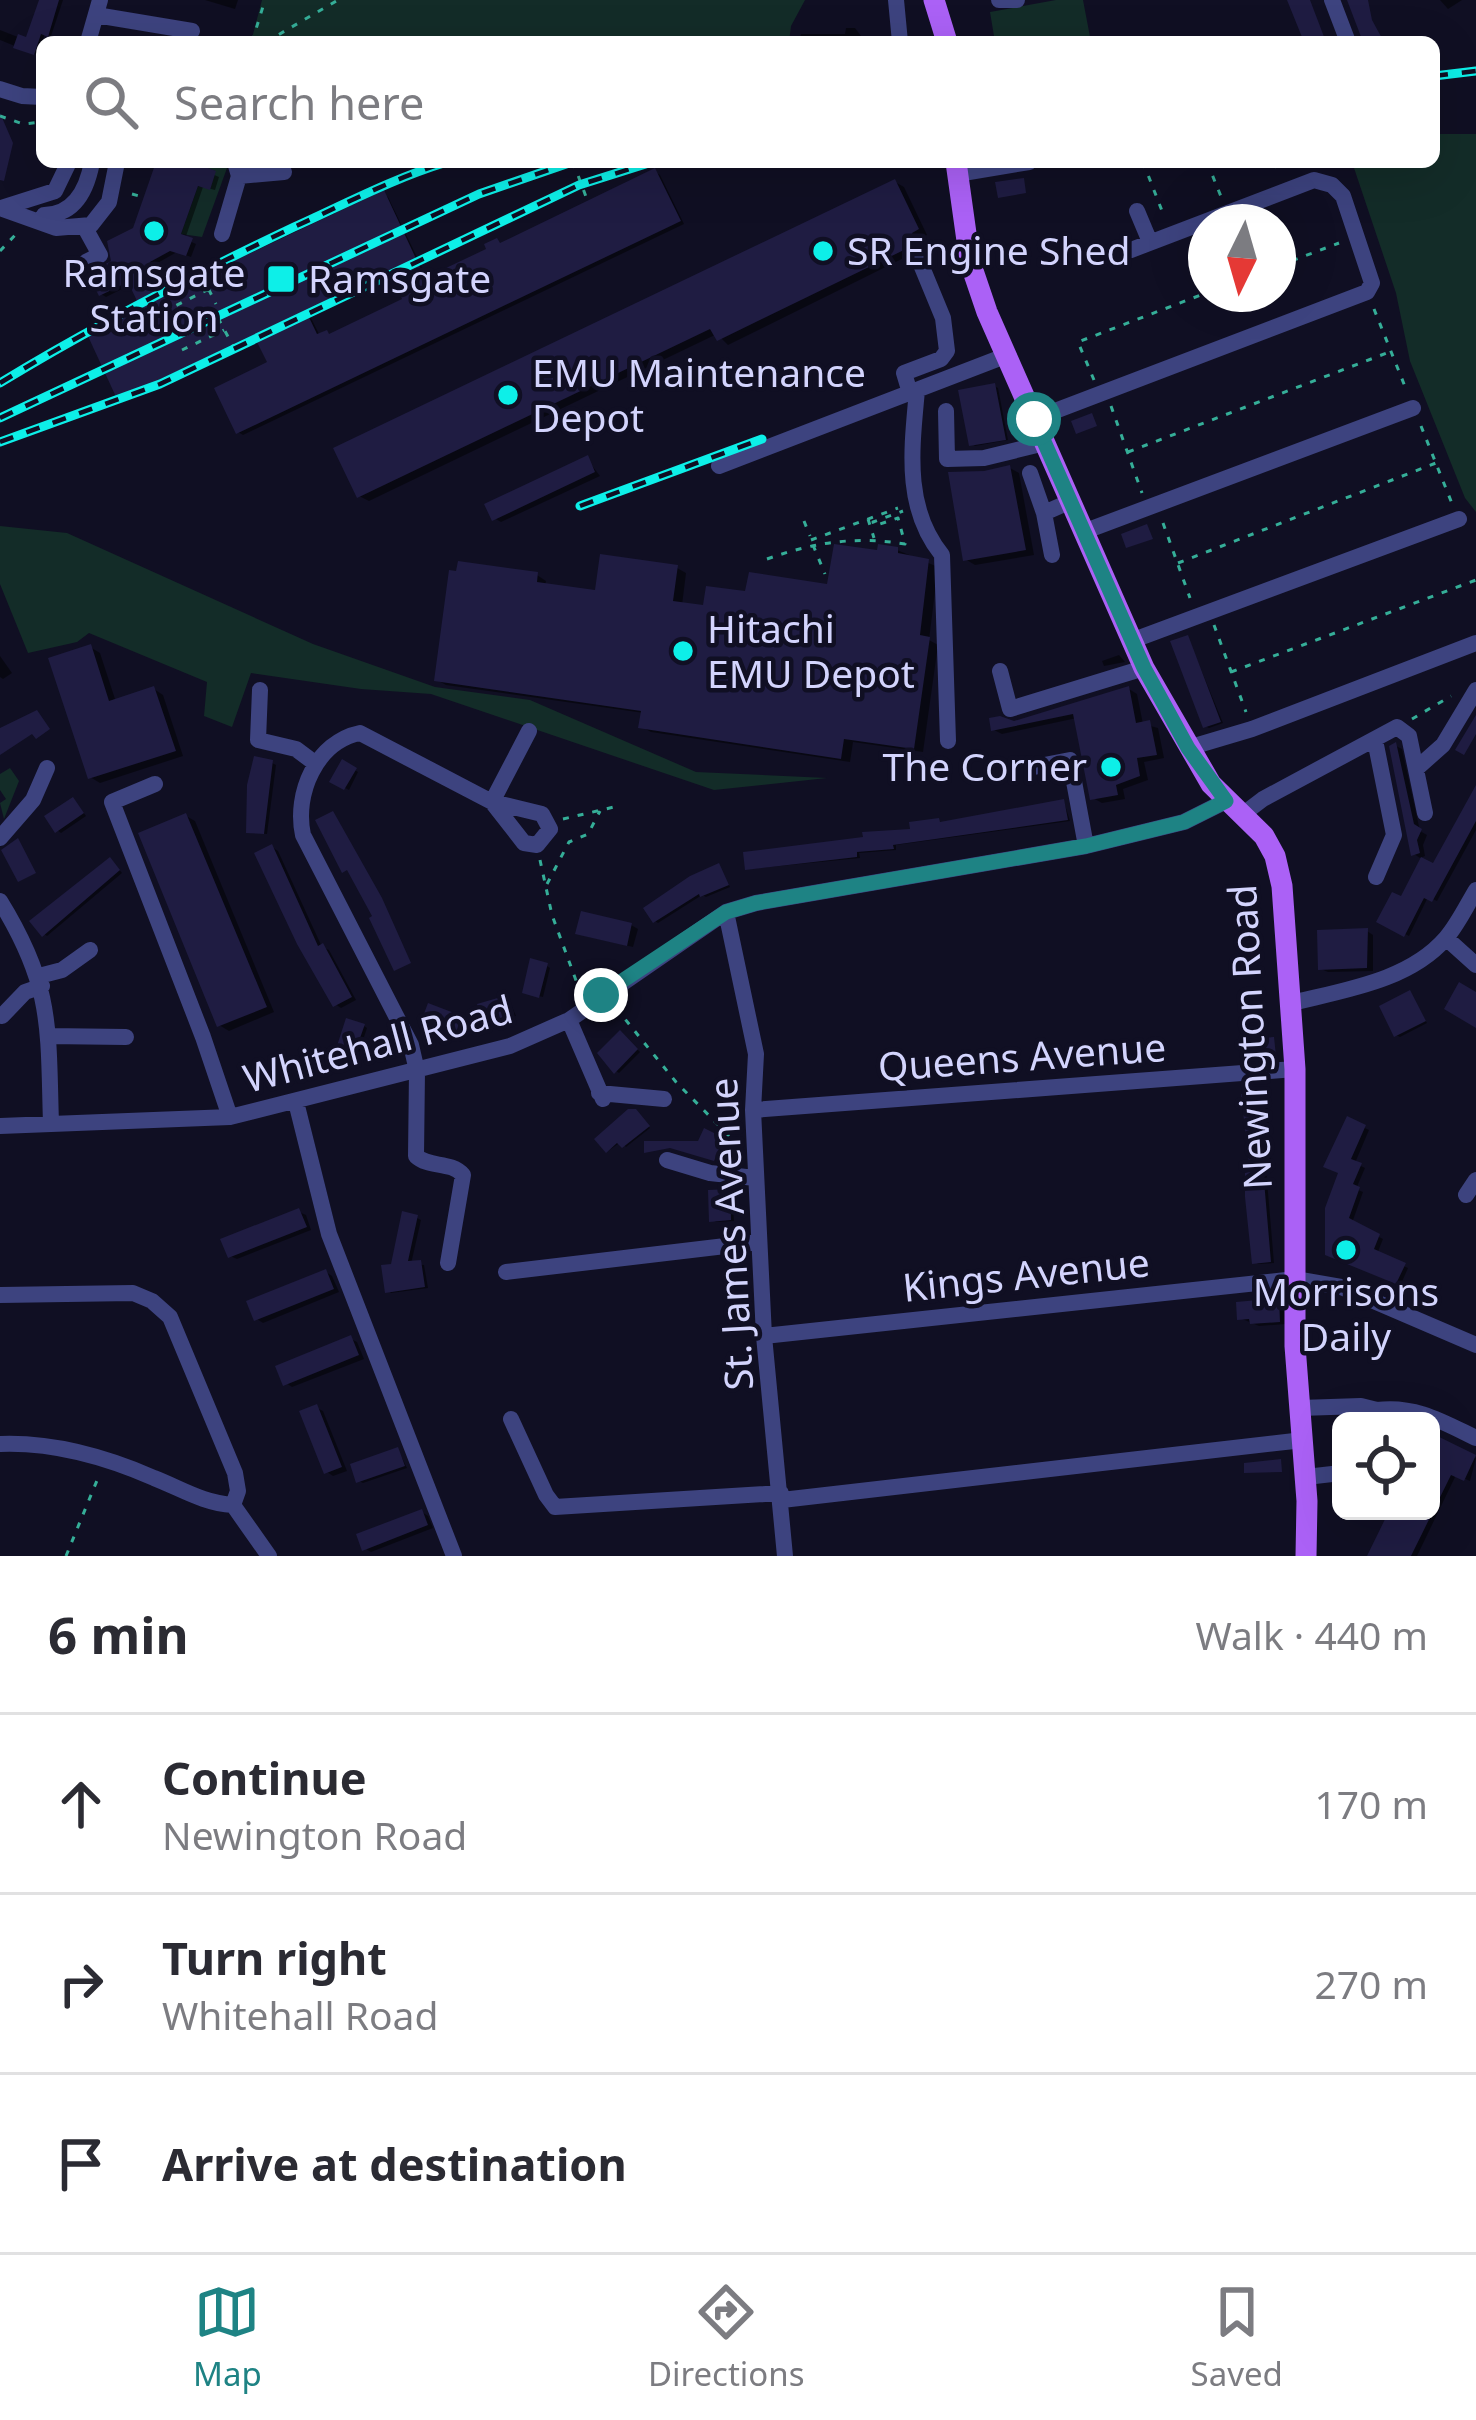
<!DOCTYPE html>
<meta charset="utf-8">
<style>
:root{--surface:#fff;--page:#f2f2f3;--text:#2b2b33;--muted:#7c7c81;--line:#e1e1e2;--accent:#1e8384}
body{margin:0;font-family:"Noto Sans",sans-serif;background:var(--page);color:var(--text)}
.controls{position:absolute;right:36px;bottom:36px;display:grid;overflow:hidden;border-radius:18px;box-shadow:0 12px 48px #0002}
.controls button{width:108px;height:108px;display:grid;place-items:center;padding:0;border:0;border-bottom:3px solid var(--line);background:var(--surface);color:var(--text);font:60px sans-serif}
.compass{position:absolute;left:1188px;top:204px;width:108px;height:108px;border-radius:50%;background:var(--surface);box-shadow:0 12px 48px #0002;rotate:185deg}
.stop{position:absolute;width:36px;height:36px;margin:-27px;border:9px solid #1e8384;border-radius:50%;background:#fff}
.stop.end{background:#1e8384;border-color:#fff;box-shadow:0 3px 12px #0008}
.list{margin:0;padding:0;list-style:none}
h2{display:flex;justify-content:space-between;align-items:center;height:156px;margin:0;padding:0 48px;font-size:51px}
h2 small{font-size:39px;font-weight:400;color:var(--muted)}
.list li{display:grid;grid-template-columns:78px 1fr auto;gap:36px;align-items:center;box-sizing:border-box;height:180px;padding:0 48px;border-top:3px solid var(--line)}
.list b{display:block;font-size:45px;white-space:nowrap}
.list p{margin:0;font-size:39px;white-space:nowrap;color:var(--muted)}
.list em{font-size:39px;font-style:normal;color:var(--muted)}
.icon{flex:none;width:66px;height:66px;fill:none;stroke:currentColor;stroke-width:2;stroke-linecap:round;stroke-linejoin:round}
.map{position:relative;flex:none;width:1476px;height:1556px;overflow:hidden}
.search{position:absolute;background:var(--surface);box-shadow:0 12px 48px #0002;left:36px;right:36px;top:36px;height:132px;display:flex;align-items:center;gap:30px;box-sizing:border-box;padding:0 42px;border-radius:18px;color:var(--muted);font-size:45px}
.sheet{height:696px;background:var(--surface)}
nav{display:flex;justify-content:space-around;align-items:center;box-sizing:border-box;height:168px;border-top:3px solid var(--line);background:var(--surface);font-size:33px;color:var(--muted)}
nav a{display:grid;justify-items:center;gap:6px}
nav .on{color:var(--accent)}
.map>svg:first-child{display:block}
.green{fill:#132c28}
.shadow{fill:#0007;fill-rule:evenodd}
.building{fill:#1f1c42;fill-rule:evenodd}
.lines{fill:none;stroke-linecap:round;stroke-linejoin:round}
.path{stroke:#35ae98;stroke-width:3;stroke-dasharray:6 9;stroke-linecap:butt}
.minor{stroke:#3d437f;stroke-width:16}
.major{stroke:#ab61f6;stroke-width:21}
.rail-casing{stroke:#0defe8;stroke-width:9}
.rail{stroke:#100f23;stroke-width:4.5;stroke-dasharray:14;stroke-linecap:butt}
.route{stroke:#1e8384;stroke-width:15}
.poi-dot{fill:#0defe8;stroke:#100f23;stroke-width:4.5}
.labels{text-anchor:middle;stroke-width:9;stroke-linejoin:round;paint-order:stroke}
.poi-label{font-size:39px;fill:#d3d4fd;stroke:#100f23;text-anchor:start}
.street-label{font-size:39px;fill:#d3d4fd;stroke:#100f23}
</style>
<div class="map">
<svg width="1476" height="1556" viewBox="0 0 1476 1556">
<rect width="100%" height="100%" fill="#100f23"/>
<path class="green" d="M262 0H805L791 26 789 42H251Z
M1056 0H1083L1091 42H995L990 12Z
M1434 134H1476V512L1465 498 1410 361 1396 293 1352 162H1434Z
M192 162H226L227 168 202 237 181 234 198 186 210 189 215 171Z
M0 526 67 533 313 644 435 687 530 700 696 772 827 778 714 790 431 694 361 689 251 673 232 727 204 716 207 682 89 633 77 642 28 653 0 584Z
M10 768 19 781 4 819 0 803 6 799 0 790V774Z"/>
<path class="shadow" d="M41 0H63L51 36 45 34 37 55 0 40V30L28 41Z
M205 0H238L235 9Z
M1440 0H1462L1448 9Z
M846 28H855L861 36H886L893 42H799L801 34H845Z
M155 162H184L219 177 215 190 203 187 185 239 196 244 191 257 177 252 154 265 168 295 383 194 388 197 428 280 655 172 660 175 684 224 243 435 238 432 271 364 258 339 125 400 120 397 143 307 132 284 106 297 101 294 135 230 157 167ZM393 274 406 300 331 336H320L309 314Z
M895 182 904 187 927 235 919 238 924 248 728 345 717 334 369 501 359 496Z
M994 386 998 388 1008 440 975 446 972 444Z
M587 459 600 476 501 522 494 518Z
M1010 468 1019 473 1034 555 975 565 965 559 985 474Z
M897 550 938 567 929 640 938 645 923 752 853 742 850 762 651 732 642 727 644 713 446 685 437 680 537 575 546 581 545 586 598 594 677 568 686 573 682 605 706 609 748 595 830 587 879 554Z
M1188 638 1223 723 1209 728 1205 726Z
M90 647 100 653 116 702 154 689 163 695 183 756 100 783 90 777Z
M1119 655 1125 662 1104 666 1102 661Z
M0 656 12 673 3 679 0 677Z
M1129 689 1137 694 1143 724 1158 728 1164 758 1144 762 1148 780 1123 789 1125 799 1102 803 1093 798 1077 718 1002 734 994 730Z
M1396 746 1402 749 1420 831 1427 835 1423 845 1425 856 1420 858 1414 854Z
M272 763 276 765 267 834 252 833Z
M343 763 358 772 349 790 333 781Z
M1476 791V830L1437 901 1428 897 1409 936 1380 921 1434 867Z
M76 802 86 816 61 833 57 830Z
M1064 802 1070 821 896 845V850L859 853 860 858 748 869 913 832 939 821 944 824Z
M186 816 195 821 274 1012 229 1031 219 1025Z
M272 847 278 851 322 947 329 950 356 1000 341 1008 335 1004Z
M113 862 122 873 47 936 44 934Z
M719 866 730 887 706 897 702 895 658 923 655 921Z
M631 925 638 929 633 947 585 936Z
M1367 931 1373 935V971L1328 972 1321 969Z
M547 966 550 968 543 997 529 994Z
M1410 994 1427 1023 1400 1037 1396 1035Z
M508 998 516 1016 485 1021Z
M364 1026 367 1028 357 1058 342 1053Z
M624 1036 640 1052 619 1073 616 1071Z
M1263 1094 1267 1096 1271 1169H1266L1274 1263 1258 1264 1255 1262Z
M638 1114 650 1128 626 1147 621 1142 608 1151Z
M1348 1120 1369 1130 1355 1163 1365 1168 1356 1189 1363 1192 1352 1223 1383 1239 1377 1254 1408 1268 1401 1284 1333 1257Z
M729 1192 732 1194 734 1221 716 1222 712 1220Z
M299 1212 306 1215 311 1230 237 1259 230 1256Z
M417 1218 421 1220 411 1264 424 1265 428 1288 391 1293 388 1291 393 1266Z
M326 1272 332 1276 339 1292 263 1323 257 1319Z
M1279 1301 1285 1305 1286 1324 1259 1326 1240 1318Z
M351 1339 357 1342 364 1359 292 1387 286 1383Z
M317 1408 323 1411 347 1471 333 1476 327 1472Z
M1431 1436 1476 1458 1470 1481 1456 1475 1417 1556H1371L1392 1511H1431Z
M398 1450 407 1468 363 1483 359 1481Z
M422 1512 428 1516 433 1528 371 1552 364 1548Z"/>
<path class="building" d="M39 0H59L48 37 41 34 34 55 13 48 18 34 26 37Z
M1287 0H1310L1326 42H1304Z
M1347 0H1368L1372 20 1384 42H1363Z
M0 113 13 143 4 181 0 180Z
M156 162H192L216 171 210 190 198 186 181 234 193 238 186 256 170 251 150 262 166 293 384 190 425 278 486 249 484 244 497 238 500 243 655 168 681 221 236 434 214 388 267 362 254 336 117 399 87 334 139 305 128 282 99 296 88 274 111 261 107 241 133 228ZM389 272 402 299 329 334 327 330 317 334 306 311Z
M1024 178 1026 193 998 198 995 182Z
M895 179 919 229 912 233 916 242 906 249 717 341 710 329 357 498 333 448Z
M995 383 1006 440 969 446 958 390Z
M1092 413 1097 426 1076 434 1071 421Z
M588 455 595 472 492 521 484 504Z
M1010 465 1026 550 963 561 948 472 984 471Z
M1147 524 1153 539 1126 548 1121 534Z
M834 544 877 550 878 544 898 547V553L929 559 920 635 930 637 914 749 844 739 841 759 638 728 641 711 434 681 449 570 456 571 458 561 538 572 537 582 595 590 600 554 678 565 673 601 703 605 706 586 745 591 749 572 827 584Z
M1188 635 1221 722 1203 728 1170 641Z
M91 644 109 701 154 686 176 751 88 779 48 658Z
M1129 686 1136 723 1150 720 1157 755 1137 758 1140 776 1116 785 1118 795 1090 800 1073 714 991 731 989 718 1000 716 1014 721Z
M37 710 50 729 36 739 32 734 0 755V728Z
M1476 715V734L1464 755 1455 750Z
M1396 742 1414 824 1422 829 1417 840 1420 853 1411 856 1389 746Z
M254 756 273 760 264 834 246 833 247 785Z
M342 759 357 768 344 790 329 782Z
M1476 785V821L1432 902 1424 898 1404 937 1376 922 1392 892 1401 896 1421 857 1433 863Z
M73 797 84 813 55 833 44 816Z
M1064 799 1068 820 893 845 894 849 857 852V857L745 870 743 852 863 837 862 832 910 829 909 822 939 818 940 822Z
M333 811 382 898 411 963 394 971 369 918 372 916 347 870 342 873 315 820Z
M186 813 267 1007 217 1027 138 833Z
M18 838 36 873 18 882 1 850Z
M272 844 318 946 323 943 352 997 333 1007 297 944 254 853Z
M110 857 120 870 42 937 29 921Z
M719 863 729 885 700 897 699 894 653 923 643 908 690 876Z
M581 911 632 923 627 946 575 934Z
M1368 928 1367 968 1318 970 1317 930Z
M530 958 548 963 539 998 522 993Z
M1459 982 1476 992V1028L1444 1009Z
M1410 990 1426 1021 1394 1037 1379 1006Z
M508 995 514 1014 483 1023 477 1004Z
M428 1003 462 1016 456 1032 422 1019Z
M346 1018 365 1024 353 1058 335 1052Z
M620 1030 638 1049 614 1074 597 1053Z
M1274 1037 1276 1056 1252 1058 1250 1039Z
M1264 1091 1268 1168 1263 1169 1271 1262 1252 1264 1245 1197V1173L1250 1172 1241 1094Z
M628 1109H636L650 1126 622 1148 617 1143 606 1153 594 1139Z
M1347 1116 1366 1125 1351 1159 1362 1163 1353 1184 1360 1187 1349 1218 1380 1234 1374 1249 1406 1263 1396 1284 1325 1255V1208L1338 1173 1323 1167Z
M704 1128 724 1138 714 1161 670 1148 644 1153V1141H698Z
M730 1189 731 1220 709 1222 708 1190Z
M299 1208 307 1227 228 1258 220 1239Z
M402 1211 418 1215 408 1261 421 1260 425 1287 385 1293 381 1265 391 1264Z
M326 1269 334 1289 254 1321 246 1301Z
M1279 1298 1280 1322 1250 1324 1249 1319 1237 1320 1236 1302Z
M351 1335 359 1355 283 1386 275 1366Z
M317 1404 342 1467 324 1474 299 1411Z
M1431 1433 1476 1455 1464 1481 1451 1475 1411 1556H1367L1389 1511H1431Z
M398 1447 405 1466 356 1483 350 1464Z
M1281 1459 1282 1472 1244 1473V1463Z
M422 1509 428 1525 362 1551 356 1534Z"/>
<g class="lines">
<path class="path" d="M252 42 265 0
M266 42 338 0
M918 42 919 38 921 42
M0 116 23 124 42 122
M573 162 588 202
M1143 162 1164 216
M1207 162 1222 199
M1275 162 1279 173
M132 194 143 197
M0 251 19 231
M1278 266 1339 243
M202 276 216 304
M1374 309 1406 389
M163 312 209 289
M218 318 233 346
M182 350 224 330
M1094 380 1078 342 1206 293
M1111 406 1142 493
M1421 426 1453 506
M1128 452 1392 351
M868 519 874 538
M804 521 810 536
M1163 523 1190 598
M811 540 898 508
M813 545 825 574
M767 559C815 542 855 536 905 544L898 518 874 526 873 522 903 511
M1178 563 1436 463
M1214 625 1246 712
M1231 672 1476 580
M1412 719 1451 696
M563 819 614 807
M540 860 552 915 581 994
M547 884 569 842 588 834 600 811
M616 1008 676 1082 737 1144
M66 1556 98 1478"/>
<path class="minor" d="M896 0 900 42
M999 0H1017
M1332 0 1348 42
M96 15 192 31
M88 42 100 0
M0 89 22 96 42 97
M957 174 1029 162
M239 176 284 172
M0 208 56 228 91 225 109 202 117 162
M1 208 55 191 69 162
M1137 211 1150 242
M44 215C75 215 87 189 92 162
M84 226 100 255 86 262
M222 234 239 176 235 162
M917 390C912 447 903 507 942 555L948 741
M910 393 904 373 941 359 947 351 943 318 917 255
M946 411 947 459 984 458 1045 443
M1034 419 1367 292 1372 283 1343 196 1332 185 1314 180 1131 250
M719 466 1005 356
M1030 473 1044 513
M1083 532 1413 408
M1052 555 1044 513 1069 502
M1131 641 1459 519
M1000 671 1010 709 1144 668
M260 690 258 740 296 749 316 764
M1375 740 1394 835 1376 877
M1188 748 1252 729 1476 643
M1034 767 1070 760 1086 846
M1416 769 1443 745 1476 690
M155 784 112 802 203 1037 230 1117
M492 802 529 731
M1242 815 1263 799 1397 727 1409 736 1425 813
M0 838 33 800 47 768
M0 901C53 987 48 1027 51 1124
M726 912 756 1054 753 1110 764 1336 785 1556
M1446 938 1476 965
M39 976 62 970 90 950
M1292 1003C1344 990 1409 981 1446 938 1458 924 1467 905 1476 890
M2 1016 25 992 42 986
M569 1020 603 1099
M48 1036 126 1037
M599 1093 664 1099
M296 1102 329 1234 454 1556
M753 1110 1295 1069
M0 1126 230 1117 510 1046 569 1020 726 912 756 903 1086 846 1184 822 1226 801
M667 1160 710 1173 755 1178
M1466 1195 1476 1180
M448 1263 463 1175C451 1161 429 1168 416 1156L417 1071 411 1045 303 835C294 794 316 742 360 733L492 802 542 814 550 829 537 845 524 843 492 802
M506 1272 759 1242
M0 1295 133 1293 152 1301 170 1317 235 1473 238 1491 233 1505
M764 1336 1295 1279 1341 1287 1476 1345
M1300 1408 1361 1406 1377 1410 1376 1421
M1377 1410C1415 1405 1443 1422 1476 1438
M511 1419 546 1495 555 1507 781 1493
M0 1444C53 1442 106 1457 154 1478 182 1489 203 1503 233 1505
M1306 1477 1341 1473
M782 1500 1303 1440
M233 1505 269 1556"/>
<path class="major" d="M934 0 947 42
M956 162 970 262 987 312 1144 668 1211 784 1264 836 1275 856 1282 886 1295 1069V1346L1307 1501 1306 1556"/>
<defs>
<path id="rail" d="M1434 76 1476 71
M0 383C95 325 193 275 294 227 345 204 394 178 447 162
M0 418 479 194 572 162
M0 442 160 384 579 185 652 162
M580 506 762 439"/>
</defs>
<use href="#rail" class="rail-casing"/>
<use href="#rail" class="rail"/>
</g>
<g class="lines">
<path class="route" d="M601 995 726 912 756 903 1086 846 1184 822 1226 801 1188 748 1144 668 1034 419"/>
</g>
<g class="poi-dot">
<circle cx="154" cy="231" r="12"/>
<circle cx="823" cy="251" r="12"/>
<rect x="266" y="264" width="30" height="30" rx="6"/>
<circle cx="508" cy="395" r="12"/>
<circle cx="683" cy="651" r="12"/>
<circle cx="1111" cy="767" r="12"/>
<circle cx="1346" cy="1250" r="12"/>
</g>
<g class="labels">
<g class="poi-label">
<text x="847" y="265">SR Engine Shed</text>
<text x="154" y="287" text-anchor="middle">Ramsgate<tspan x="154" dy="45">Station</tspan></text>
<text x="308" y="293">Ramsgate</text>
<text x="532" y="387">EMU Maintenance<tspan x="532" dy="45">Depot</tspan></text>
<text x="707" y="643">Hitachi<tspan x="707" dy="45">EMU Depot</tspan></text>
<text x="1087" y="781" text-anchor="end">The Corner</text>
<text x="1346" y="1306" text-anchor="middle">Morrisons<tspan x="1346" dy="45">Daily</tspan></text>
</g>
<g class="street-label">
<text transform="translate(1250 1037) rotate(-93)" y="14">Newington Road</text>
<text transform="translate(378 1044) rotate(-15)" y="14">Whitehall Road</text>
<text transform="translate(1022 1057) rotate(-4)" y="14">Queens Avenue</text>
<text transform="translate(731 1234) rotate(-93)" y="14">St. James Avenue</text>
<text transform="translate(1026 1275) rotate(-6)" y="14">Kings Avenue</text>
</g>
</g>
</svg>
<div class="controls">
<button><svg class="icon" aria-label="locate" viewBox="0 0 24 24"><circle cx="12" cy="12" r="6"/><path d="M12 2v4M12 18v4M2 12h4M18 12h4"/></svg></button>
</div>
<svg class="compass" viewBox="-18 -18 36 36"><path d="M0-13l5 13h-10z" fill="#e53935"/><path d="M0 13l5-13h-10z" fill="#7c7c81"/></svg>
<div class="stop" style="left:1034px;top:419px"></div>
<div class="stop end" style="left:601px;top:995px"></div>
<div class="search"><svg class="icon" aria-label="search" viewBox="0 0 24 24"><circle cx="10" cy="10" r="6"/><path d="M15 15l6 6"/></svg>Search here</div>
</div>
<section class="sheet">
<h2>6 min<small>Walk · 440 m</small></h2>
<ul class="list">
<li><svg class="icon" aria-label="ahead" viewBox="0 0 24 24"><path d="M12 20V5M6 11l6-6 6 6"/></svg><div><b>Continue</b><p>Newington Road</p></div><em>170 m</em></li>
<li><svg class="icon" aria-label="right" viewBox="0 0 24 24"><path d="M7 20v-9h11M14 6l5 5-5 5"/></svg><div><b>Turn right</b><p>Whitehall Road</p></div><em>270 m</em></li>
<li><svg class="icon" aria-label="arrive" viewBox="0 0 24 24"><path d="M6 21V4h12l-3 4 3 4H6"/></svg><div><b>Arrive at destination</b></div></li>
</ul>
</section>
<nav>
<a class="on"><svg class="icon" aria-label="map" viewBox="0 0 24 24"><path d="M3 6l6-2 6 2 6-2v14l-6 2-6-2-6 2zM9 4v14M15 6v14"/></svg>Map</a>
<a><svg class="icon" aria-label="directions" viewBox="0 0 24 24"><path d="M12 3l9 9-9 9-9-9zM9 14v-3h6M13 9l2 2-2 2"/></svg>Directions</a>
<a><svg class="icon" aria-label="saved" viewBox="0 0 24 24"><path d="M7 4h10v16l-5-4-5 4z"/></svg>Saved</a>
</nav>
